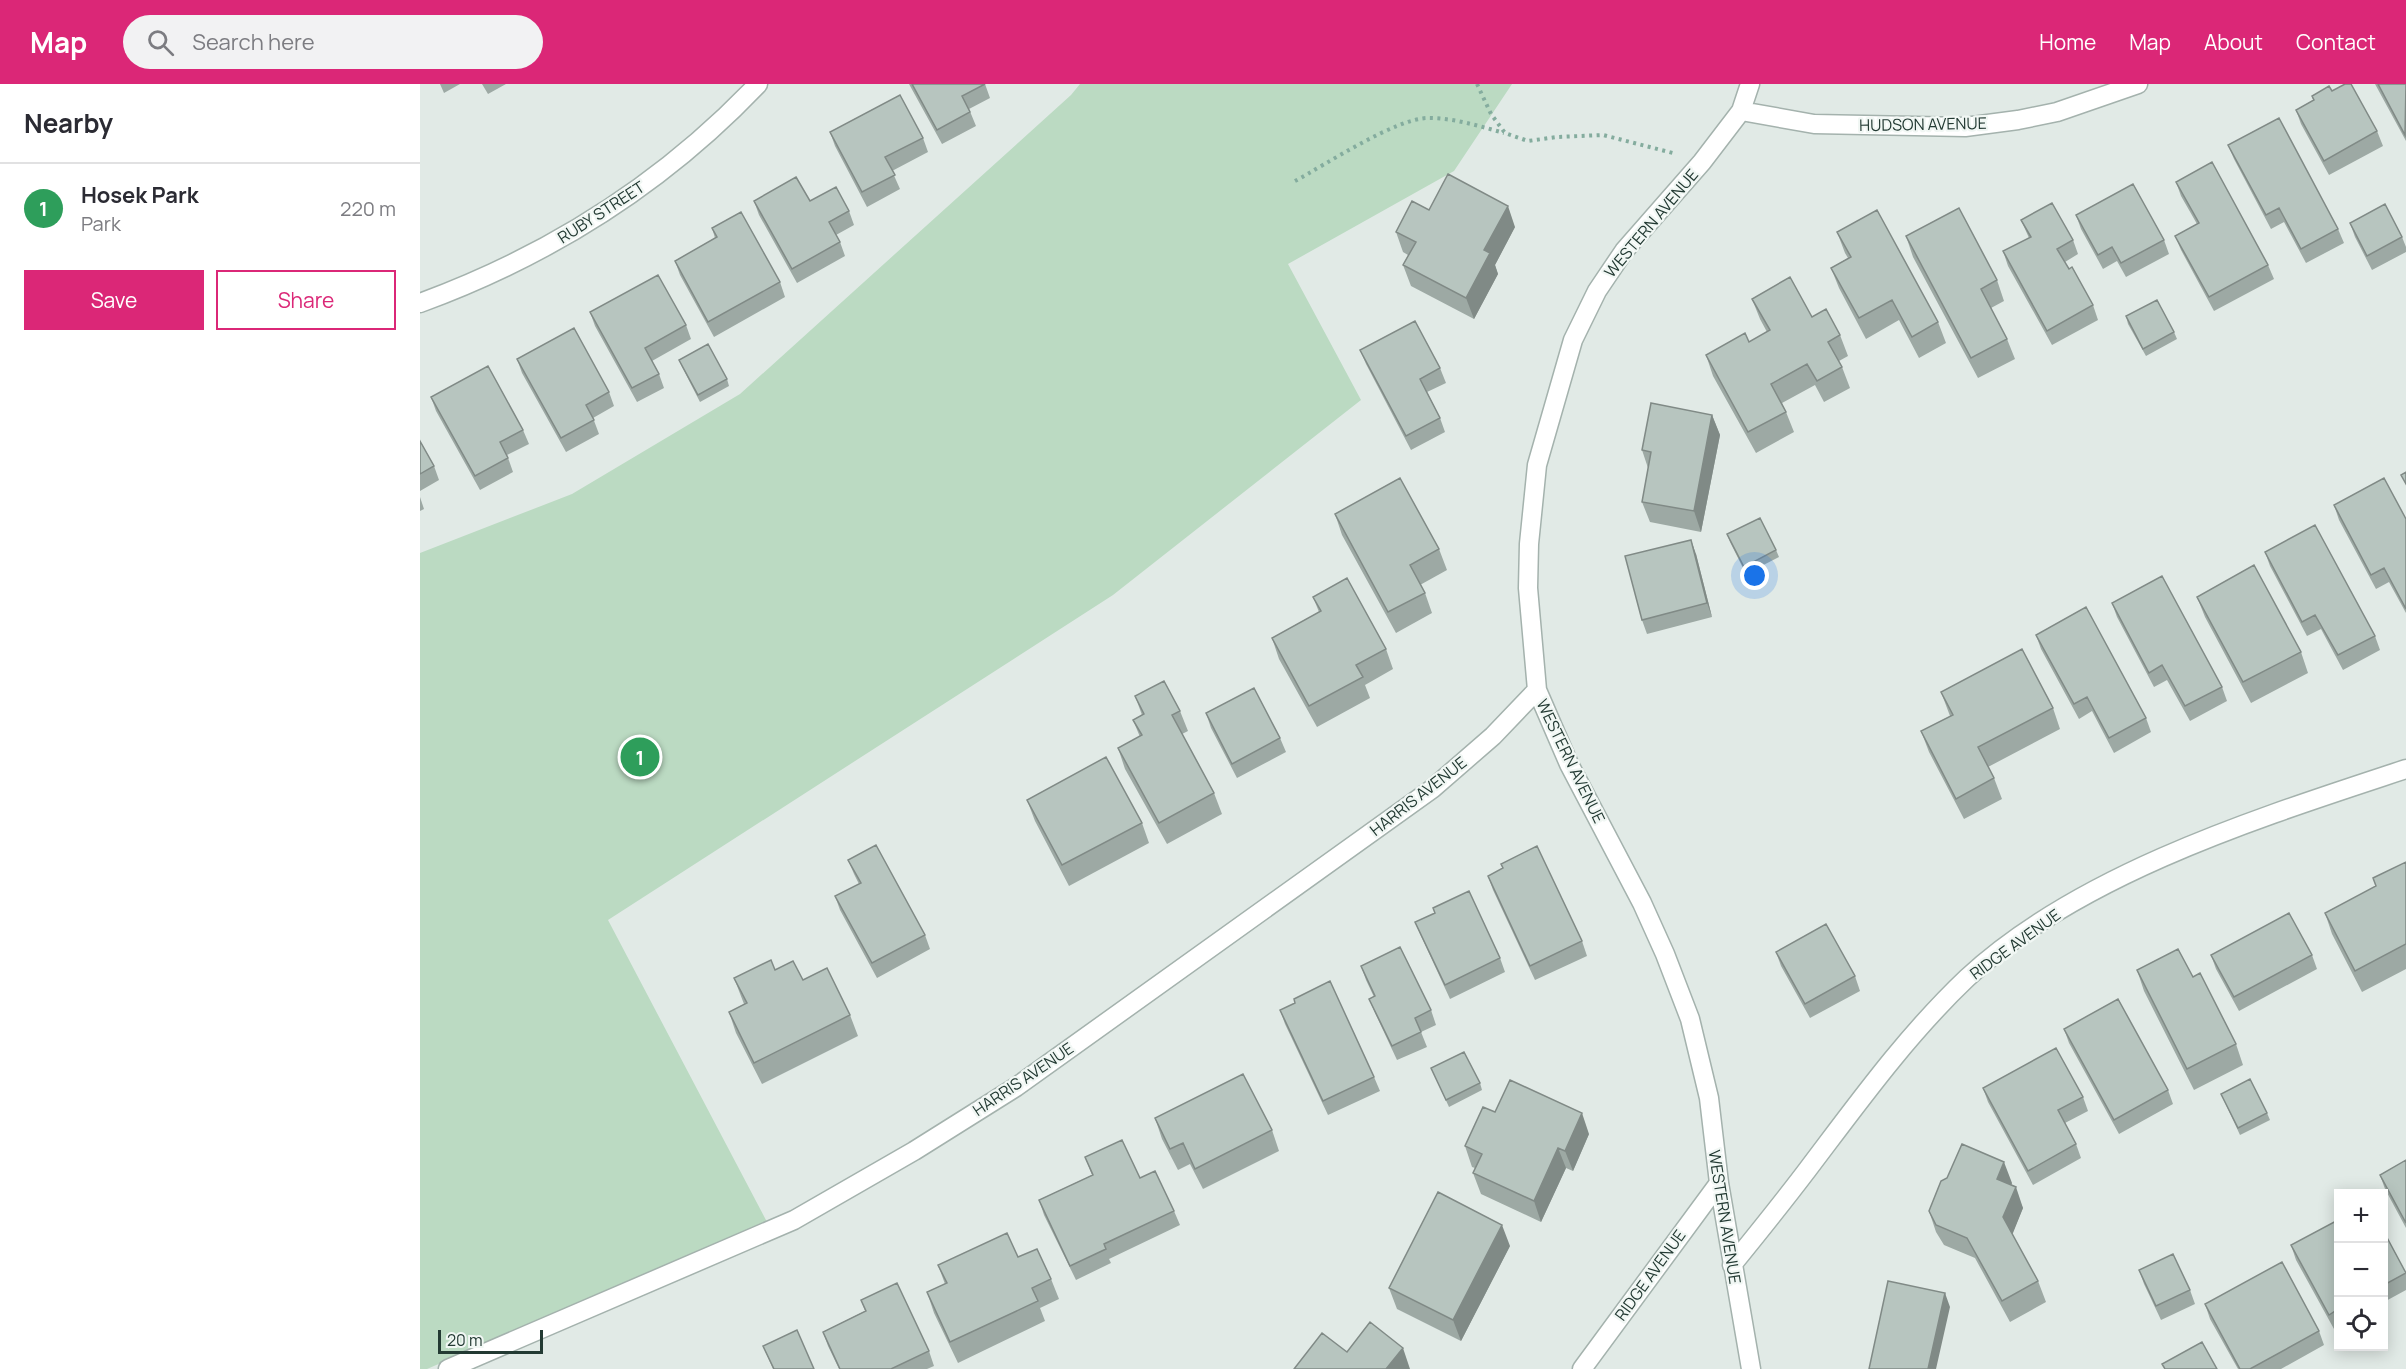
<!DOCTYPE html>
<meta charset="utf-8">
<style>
:root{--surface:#fff;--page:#f2f2f3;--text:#2b2b33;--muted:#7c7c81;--line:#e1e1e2;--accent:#db2777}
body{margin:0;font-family:Manrope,sans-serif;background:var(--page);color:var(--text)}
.controls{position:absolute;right:18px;bottom:18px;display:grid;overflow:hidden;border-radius:0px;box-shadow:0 3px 15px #0003}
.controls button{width:54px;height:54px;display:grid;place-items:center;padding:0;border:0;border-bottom:2px solid var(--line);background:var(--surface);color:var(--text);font:30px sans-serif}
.scale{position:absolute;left:18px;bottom:15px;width:105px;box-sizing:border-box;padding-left:6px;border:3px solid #233a33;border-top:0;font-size:16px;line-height:21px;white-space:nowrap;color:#233a33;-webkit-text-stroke:4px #f1f7f4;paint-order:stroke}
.you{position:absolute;left:1335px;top:492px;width:21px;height:21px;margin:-15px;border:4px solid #fff;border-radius:50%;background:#1a73e8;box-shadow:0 0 0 9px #1a73e833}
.badge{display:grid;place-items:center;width:39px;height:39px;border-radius:50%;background:var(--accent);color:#fff;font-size:20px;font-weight:700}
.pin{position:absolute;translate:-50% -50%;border:3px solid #fff;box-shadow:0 2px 6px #0006}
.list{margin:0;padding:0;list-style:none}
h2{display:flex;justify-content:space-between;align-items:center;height:78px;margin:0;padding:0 24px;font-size:26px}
h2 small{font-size:20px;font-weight:400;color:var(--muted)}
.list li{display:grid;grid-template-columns:39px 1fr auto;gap:18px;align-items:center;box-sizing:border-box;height:90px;padding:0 24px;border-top:2px solid var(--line)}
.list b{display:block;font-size:22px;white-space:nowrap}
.list p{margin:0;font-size:20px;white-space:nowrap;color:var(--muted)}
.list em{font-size:20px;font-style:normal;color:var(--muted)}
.actions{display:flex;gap:12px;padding:18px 24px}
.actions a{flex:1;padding:14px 0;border:2px solid var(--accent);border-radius:0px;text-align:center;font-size:21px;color:var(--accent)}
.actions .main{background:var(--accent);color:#fff}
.icon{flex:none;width:33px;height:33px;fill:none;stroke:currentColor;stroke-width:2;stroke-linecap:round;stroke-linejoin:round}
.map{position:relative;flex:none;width:1986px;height:1285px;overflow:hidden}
header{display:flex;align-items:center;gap:36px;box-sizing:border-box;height:84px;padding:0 30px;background:var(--accent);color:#fff}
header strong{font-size:28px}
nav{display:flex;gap:33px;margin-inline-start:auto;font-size:21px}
.search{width:420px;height:54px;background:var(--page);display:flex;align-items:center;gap:15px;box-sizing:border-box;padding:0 21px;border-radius:33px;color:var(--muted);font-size:22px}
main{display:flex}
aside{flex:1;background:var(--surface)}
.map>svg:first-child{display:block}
.green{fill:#bbdac2}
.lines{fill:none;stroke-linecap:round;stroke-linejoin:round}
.minor-casing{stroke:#a4b2ad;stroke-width:21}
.path{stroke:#84ac9e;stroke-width:4;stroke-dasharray:3 4.5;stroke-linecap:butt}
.minor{stroke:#fff;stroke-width:18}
.wall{fill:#9da9a4}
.shaded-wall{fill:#808a86}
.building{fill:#b7c5bf;stroke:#808a86;stroke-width:1.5}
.labels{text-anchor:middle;stroke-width:4.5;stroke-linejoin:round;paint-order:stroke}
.street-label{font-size:16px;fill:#233a33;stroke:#f1f7f4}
</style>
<header>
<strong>Map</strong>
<div class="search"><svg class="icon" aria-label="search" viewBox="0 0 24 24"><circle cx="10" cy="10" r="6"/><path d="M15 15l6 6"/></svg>Search here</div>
<nav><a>Home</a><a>Map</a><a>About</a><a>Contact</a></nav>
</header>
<main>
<aside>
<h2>Nearby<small></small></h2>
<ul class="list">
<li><span class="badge" style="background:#2e9e5b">1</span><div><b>Hosek Park</b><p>Park</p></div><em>220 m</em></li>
</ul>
<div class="actions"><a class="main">Save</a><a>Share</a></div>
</aside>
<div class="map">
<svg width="1986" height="1285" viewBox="0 0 1986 1285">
<rect width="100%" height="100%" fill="#e1eae6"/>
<path class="green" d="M660 0H1092L1034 87 868 180 941 316 693 511 188 836 347 1138 7 1285H0V469L152 410 320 310 651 11Z"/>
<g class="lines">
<defs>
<path id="minor" d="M1330 0 1321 27 1282 78 1204 167 1177 207 1153 256 1117 381 1109 460 1108 504 1117 606 1149 680 1222 819 1245 870 1270 935 1289 1014 1299 1099 1331 1285
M1321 27 1394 40 1545 43 1598 36 1637 28 1718 0
M0 219C128 172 244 99 338 0
M1312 1181C1338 1149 1363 1118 1388 1085 1438 1019 1486 952 1547 894 1660 789 1841 733 1986 685
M28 1285 374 1136 494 1067 596 1003 1012 705 1073 652 1117 606
M1162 1285 1299 1099"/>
</defs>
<use href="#minor" class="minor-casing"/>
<path class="path" d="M1057 0 1071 30 1085 49 1108 57 1137 53 1183 51 1253 69
M875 97C905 81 976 34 1008 34 1034 34 1059 42 1084 49"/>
<use href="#minor" class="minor"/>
</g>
<path class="wall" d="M20 0H40L24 9Z
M62 0H86L68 10Z
M489 0H565L570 14 549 25 556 42 522 60Z
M1955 0H1986V57Z
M1912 7 1957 47 1963 62 1909 91 1881 40 1876 26 1893 16 1892 12Z
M410 48 503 54 508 68 472 87 480 105 447 123 415 62Z
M1808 61 1918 145 1924 159 1886 179 1864 138 1851 145 1814 75Z
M1756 98 1848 181 1854 195 1794 227 1761 166 1755 152 1777 140 1761 112Z
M334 117H390L429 127 434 141 416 151 420 158 425 172 377 199 339 131Z
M1009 126 1095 143 1075 181 1078 190 1054 235 991 202 983 181 988 171 983 168 976 148Z
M1656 131 1744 156 1749 170 1706 193 1697 177 1683 185 1661 145Z
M1601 136 1653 156 1658 170 1645 178 1673 221 1678 236 1632 261 1588 182 1583 167 1609 154Z
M1930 139 1982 153 1986 163V168L1952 186 1935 153Z
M292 144 360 198 365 213 294 253 260 191 255 177 295 154Z
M1417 148 1518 238 1526 259 1499 274 1479 236 1446 255 1419 204 1411 184 1428 174 1425 169Z
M1486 152 1577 196 1584 217 1571 224 1587 255 1595 275 1558 294 1493 173Z
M1332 215 1392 233 1420 251 1428 272 1419 277 1422 283 1430 304 1404 318 1395 301 1362 319 1366 328 1374 348 1336 369 1293 292 1286 271 1329 258 1347 248 1340 235Z
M170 228 266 241 271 255 232 277 239 290 244 304 217 318 175 242Z
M1706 232 1754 248 1757 255 1726 272 1708 240Z
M940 266 1020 284 1026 299 1007 308 1020 334 1025 348 991 366 946 280Z
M97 275 189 308 194 322 173 334 179 350 146 368 102 289Z
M259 276 307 295 309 302 280 318 262 283Z
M11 313 103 346 109 360 87 371 93 388 60 406 16 327Z
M1292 331 1300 351 1281 448 1230 438 1222 418 1228 384 1222 366Z
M0 357 14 382 19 396 0 407Z
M0 413 4 425 0 427Z
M1914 421 1986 435V529L1969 498 1956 505 1919 436Z
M915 430 1019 465 1027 486 1000 501 1005 509 1012 529 976 549 922 451Z
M1307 450 1356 466 1359 473 1326 490 1310 458Z
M1845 468 1955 552 1960 566 1923 586 1901 545 1887 552 1850 482Z
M1276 470 1292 533 1227 550 1222 536Z
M893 513 966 565 973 585 945 601 950 614 897 643 859 575 852 554 899 528Z
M1777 513 1881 568 1888 589 1831 619 1785 533Z
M1692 519 1802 603 1807 617 1770 637 1747 596 1734 603 1697 533Z
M1616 551 1726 634 1731 648 1694 669 1672 627 1659 635 1621 565Z
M1521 608 1633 624 1640 645 1568 683 1574 694 1582 715 1544 735 1509 668 1501 647 1530 632Z
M715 612 760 627 768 647 762 650 794 709 802 730 747 760 705 685 698 664 720 653 713 636 722 631Z
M786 629 860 654 866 668 817 694 791 644Z
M607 716 722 739 729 759 649 802 615 737Z
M428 776 505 851 510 865 457 894 420 826 415 812 439 800 434 790Z
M1986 778V885L1942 908 1912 850 1905 829 1956 802 1953 794Z
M1068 792 1162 857 1167 872 1115 896 1073 806Z
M1013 824 1080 874 1085 888 1030 915 1001 852 995 838 1015 829Z
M1356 868 1435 892 1440 907 1390 934 1361 882Z
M1791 871H1892L1897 885 1819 927 1796 885Z
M941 882 1011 926 1016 941 1001 948 1007 963 977 976 955 929 949 915 954 913 946 896Z
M355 886 383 896 430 931 438 952 342 1000 316 949 309 928 324 920 314 894Z
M1717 886 1773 893 1816 960 1823 981 1774 1006 1724 907Z
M875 919 954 993 960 1007 908 1031 865 940 860 926Z
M1644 945 1748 1006 1753 1020 1699 1050 1649 959Z
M1011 984 1060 999 1062 1006 1029 1023Z
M1563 1004 1663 1013 1668 1027 1645 1039 1656 1060 1661 1074 1613 1101 1568 1018Z
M1801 1010 1847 1029 1850 1036 1820 1051Z
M1075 1028 1169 1050 1153 1087 1146 1084 1121 1138 1061 1110 1053 1089 1055 1084 1052 1083 1045 1062Z
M735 1034 852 1046 859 1067 783 1105 770 1080 758 1086 742 1055Z
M665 1073 720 1094 754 1127 760 1141 689 1175 691 1179 656 1196 624 1131 619 1116 672 1091Z
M1986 1076V1144L1965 1105 1960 1091Z
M1592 1099 1591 1101 1603 1124 1592 1150 1618 1197 1626 1218 1590 1238 1555 1174 1524 1161 1516 1148 1509 1127Z
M1918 1136V1242L1914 1245 1876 1176 1871 1161Z
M1964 1148 1986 1190V1206L1964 1218Z
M1090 1162 1041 1257 977 1225 969 1204Z
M598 1173 631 1195 639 1215 620 1224 625 1237 538 1279 514 1229 507 1208 525 1200 518 1181Z
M1719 1186 1770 1206 1775 1220 1741 1236 1724 1200Z
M441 1216 509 1267 514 1282 507 1285H419L408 1262 403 1248 445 1227Z
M1785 1220 1899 1247 1904 1261 1861 1285H1818L1790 1235Z
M343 1262 394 1285H353Z"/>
<path class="shaded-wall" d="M1088 122 1095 143 1075 181 1078 190 1054 235 1046 214 1064 166Z
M1292 331 1300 351 1281 448 1274 427Z
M1271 456 1276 470 1292 533 1287 519Z
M1162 1029 1169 1050 1153 1087 1145 1067Z
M1138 1064 1146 1084 1121 1138 1114 1117Z
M1584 1078 1592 1099 1585 1116 1577 1095Z
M1596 1103 1603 1124 1591 1154 1583 1133Z
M1082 1141 1090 1162 1041 1257 1033 1236Z
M1525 1209 1530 1223 1516 1285H1508Z
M983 1264 990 1285H966Z"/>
<path class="building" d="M492 0H565L542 12 550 28 517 46Z
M1925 0H1931L1957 47 1904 77 1876 26 1894 16 1892 12 1909 2 1912 7Z
M1958 0H1986L1985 51Z
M480 11 503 54 465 73 475 91 442 108 410 48Z
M1859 34 1918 145 1881 165 1859 124 1846 131 1808 61Z
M1792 78 1848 181 1789 213 1755 152 1779 139 1756 98Z
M1028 90 1088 122 1064 166 1070 169 1046 214 983 181 996 158 976 148 992 117 1009 126Z
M376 93 390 117 416 103 429 127 409 138 420 158 372 185 334 117Z
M1713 100 1744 156 1701 179 1692 163 1678 171 1656 131Z
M1632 119 1653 156 1637 165 1649 185 1652 183 1673 221 1627 247 1583 167 1611 153 1601 136Z
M1965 120 1982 153 1947 172 1930 139Z
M1539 124 1577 196 1561 205 1587 255 1551 274 1486 152Z
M1457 126 1518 238 1492 253 1472 216 1439 234 1411 184 1431 173 1417 148Z
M321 128 360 198 288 238 255 177 297 153 292 144Z
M238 191 266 241 225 264 239 290 212 304 170 228Z
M1370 193 1392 233 1406 225 1420 251 1408 258 1422 283 1397 297 1387 280 1351 300 1366 328 1328 348 1286 271 1325 249 1329 258 1350 246 1332 215Z
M1737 216 1754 248 1723 265 1706 232Z
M995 237 1020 284 1000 295 1020 334 986 352 940 266Z
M154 244 189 308 166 321 174 336 141 354 97 275Z
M288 260 307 295 278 311 259 276Z
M68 282 103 346 80 358 88 374 55 392 11 313Z
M1231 319 1292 331 1274 427 1222 418 1231 368 1222 366Z
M0 357 14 382 0 390Z
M1986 388V400L1981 391Z
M980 394 1019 465 990 481 1005 509 968 528 915 430Z
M1964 394 1986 435V525L1964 484 1951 491 1914 421Z
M1340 434 1356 466 1324 483 1307 450Z
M1895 441 1955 552 1918 571 1895 531 1882 538 1845 468Z
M1271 456 1287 519 1222 536 1205 472Z
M1834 481 1881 568 1823 598 1777 513Z
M1742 492 1802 603 1765 622 1742 581 1729 589 1692 519Z
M927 494 966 565 936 581 943 593 889 622 852 554 901 527 893 513Z
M1666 523 1726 634 1689 654 1667 613 1654 620 1616 551Z
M1602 565 1633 624 1558 663 1574 694 1536 715 1501 647 1533 631 1521 608Z
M744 597 760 627 752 631 794 709 739 739 698 664 722 651 713 636 724 630 715 612Z
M834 604 860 654 812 680 786 629Z
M686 673 722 739 642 781 607 716Z
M456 761 505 851 452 879 415 812 441 799 428 776Z
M1117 762 1162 857 1110 882 1068 792 1083 784 1081 780Z
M1986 778V860L1935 887 1905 829 1956 802 1953 794Z
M1049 807 1080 874 1025 901 995 838 1015 829 1013 824Z
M1869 829 1892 871 1814 913 1791 871Z
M1406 840 1435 892 1385 920 1356 868Z
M980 863 1011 926 995 934 1001 948 972 962 949 915 955 912 941 882Z
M1758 865 1773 893 1780 889 1816 960 1767 985 1717 886Z
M351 876 355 886 373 877 383 896 407 884 430 931 334 979 309 928 327 919 314 894Z
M910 897 954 993 903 1017 860 926 875 919 874 915Z
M1698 915 1748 1006 1694 1036 1644 945Z
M1636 964 1663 1013 1638 1026 1656 1060 1608 1087 1563 1004Z
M1044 968 1060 999 1026 1016 1011 984Z
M823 990 852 1046 775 1085 763 1059 750 1065 735 1034Z
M1830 995 1847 1029 1818 1044 1801 1010Z
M1090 996 1162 1029 1145 1067 1138 1064 1114 1117 1053 1089 1062 1070 1045 1062 1063 1023 1075 1028Z
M702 1056 720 1094 735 1087 754 1127 684 1160 686 1165 650 1182 619 1116 673 1091 665 1073Z
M1542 1060 1584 1078 1577 1095 1596 1103 1583 1133 1618 1197 1582 1217 1547 1154 1516 1141 1509 1127 1521 1097 1527 1094Z
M1986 1076V1139L1960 1091Z
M1018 1108 1082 1141 1033 1236 969 1204Z
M1918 1136V1225L1909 1231 1871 1161Z
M1964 1148 1986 1189 1964 1201Z
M587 1149 598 1173 617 1165 631 1195 612 1204 618 1217 530 1258 507 1208 527 1199 518 1181Z
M1753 1170 1770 1206 1736 1222 1719 1186Z
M1862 1178 1899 1247 1830 1285H1820L1785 1220Z
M1468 1197 1525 1209 1508 1285H1449Z
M477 1199 509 1267 471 1285H420L403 1248 446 1227 441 1216Z
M950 1238 983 1264 966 1285H874L902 1249 927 1268Z
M377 1246 394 1285H354L343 1262Z
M1782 1258 1797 1285H1745L1742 1280Z"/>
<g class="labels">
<g class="street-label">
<text transform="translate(1503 40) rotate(-1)" y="6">HUDSON AVENUE</text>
<text transform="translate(181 128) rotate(-33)" y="6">RUBY STREET</text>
<text transform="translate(1231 139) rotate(-50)" y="6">WESTERN AVENUE</text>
<text transform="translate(1151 677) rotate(64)" y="6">WESTERN AVENUE</text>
<text transform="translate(998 712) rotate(-38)" y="6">HARRIS AVENUE</text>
<text transform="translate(1595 860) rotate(-36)" y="6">RIDGE AVENUE</text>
<text transform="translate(603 995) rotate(-34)" y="6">HARRIS AVENUE</text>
<text transform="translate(1305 1133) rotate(81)" y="6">WESTERN AVENUE</text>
<text transform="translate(1230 1191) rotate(-54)" y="6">RIDGE AVENUE</text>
</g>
</g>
</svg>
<div class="controls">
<button>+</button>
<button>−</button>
<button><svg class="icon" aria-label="locate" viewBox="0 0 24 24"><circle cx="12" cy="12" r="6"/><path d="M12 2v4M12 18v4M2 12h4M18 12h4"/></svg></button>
</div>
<div class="scale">20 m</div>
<div class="you"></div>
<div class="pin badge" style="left:220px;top:673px;background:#2e9e5b">1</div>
</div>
</main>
